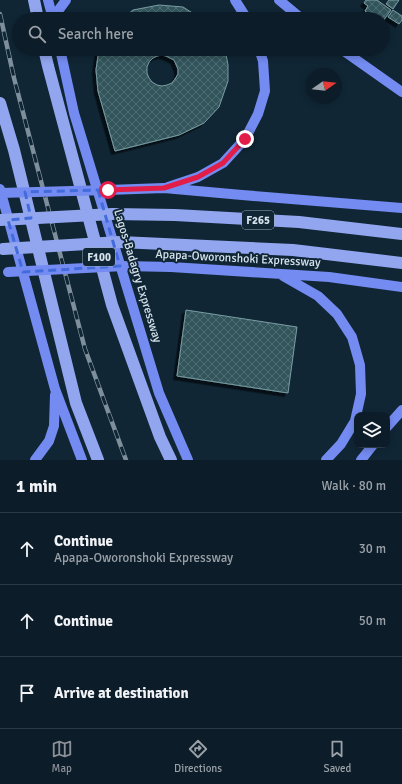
<!DOCTYPE html>
<meta charset="utf-8">
<style>
:root{--surface:#0c1c28;--page:#152530;--text:#f1f3f6;--muted:#9aa1a8;--line:#2c3a45;--accent:#8c9099}
body{margin:0;font-family:Signika,sans-serif;background:var(--page);color:var(--text)}
.controls{position:absolute;right:12px;bottom:12px;display:grid;overflow:hidden;border-radius:8px;box-shadow:0 2px 6px #0003}
.controls button{width:36px;height:36px;display:grid;place-items:center;padding:0;border:0;border-bottom:1px solid var(--line);background:var(--surface);color:var(--text);font:20px sans-serif}
.compass{position:absolute;left:306px;top:68px;width:36px;height:36px;border-radius:50%;background:var(--surface);box-shadow:0 2px 6px #0003;rotate:76deg}
.stop{position:absolute;width:12px;height:12px;margin:-9px;border:3px solid #e11d48;border-radius:50%;background:#fff}
.stop.end{background:#e11d48;border-color:#fff;box-shadow:0 1px 4px #0008}
.list{margin:0;padding:0;list-style:none}
h2{display:flex;justify-content:space-between;align-items:center;height:52px;margin:0;padding:0 16px;font-size:17px}
h2 small{font-size:13px;font-weight:400;color:var(--muted)}
.list li{display:grid;grid-template-columns:26px 1fr auto;gap:12px;align-items:center;box-sizing:border-box;height:72px;padding:0 16px;border-top:1px solid var(--line)}
.list b{display:block;font-size:15px;white-space:nowrap}
.list p{margin:0;font-size:13px;white-space:nowrap;color:var(--muted)}
.list em{font-size:13px;font-style:normal;color:var(--muted)}
.icon{flex:none;width:22px;height:22px;fill:none;stroke:currentColor;stroke-width:2;stroke-linecap:round;stroke-linejoin:round}
.map{position:relative;flex:none;width:402px;height:460px;overflow:hidden}
.search{position:absolute;background:var(--surface);box-shadow:0 2px 6px #0003;left:12px;right:12px;top:12px;height:44px;display:flex;align-items:center;gap:10px;box-sizing:border-box;padding:0 14px;border-radius:22px;color:var(--muted);font-size:15px}
.sheet{height:268px;background:var(--surface)}
nav{display:flex;justify-content:space-around;align-items:center;box-sizing:border-box;height:56px;border-top:1px solid var(--line);background:var(--surface);font-size:11px;color:var(--muted)}
nav a{display:grid;justify-items:center;gap:2px}
nav .on{color:var(--accent)}
.map>svg:first-child{display:block}
.building{fill:url(#building-cross-hatch);stroke:#799da3;fill-rule:evenodd;filter:url(#shadow)}
.lines{fill:none;stroke-linecap:round;stroke-linejoin:round}
.major{stroke:#748bf1;stroke-width:10}
.highway{stroke:#92a6ef;stroke-width:12}
.rail-casing{stroke:#7e8f9b;stroke-width:4.5}
.rail{stroke:#102635;stroke-width:3;stroke-dasharray:9;stroke-linecap:butt}
.major-bridge{stroke:#748bf1;stroke-width:10}
.highway-bridge{stroke:#92a6ef;stroke-width:12}
.route{stroke:#e11d48;stroke-width:5}
.marked{fill:none;stroke:#426cdc;stroke-width:3;stroke-dasharray:8 5;stroke-linejoin:round}
.labels{text-anchor:middle;stroke-width:4;stroke-linejoin:round;paint-order:stroke}
.shield{fill:#102635;stroke:#9babb6;stroke-width:1}
.shield-label{font-size:11px;font-weight:bold;fill:#d7e4ee}
.street-label{font-size:12px;fill:#d7e4ee;stroke:#102635}
</style>
<div class="map">
<svg width="402" height="460" viewBox="0 0 402 460">
<defs>
<pattern id="building-cross-hatch" width="8" height="8" patternUnits="userSpaceOnUse"><rect width="8" height="8" fill="#33555b"/><path d="M0 0l8 8M0 8l8-8" fill="none" stroke="#506d73"/></pattern>
<filter id="shadow"><feDropShadow dx="-3.5" dy="3.5" stdDeviation="0" flood-color="#0009"/></filter>
</defs>
<rect width="100%" height="100%" fill="#102635"/>
<path class="building" d="M366 0H377L391 10 383 21V19H376L365 11 368 6 364 3Z
M389 0H399L393 9 386 4Z
M159 5 183 7 202 19H122L133 10Z
M393 10 402 16V20L399 24 388 17Z
M99 49H225L228 65V81L219 107 204 123 179 135 115 151 98 91 96 70ZM162 55 166 56 174 60 178 69V74L175 79 172 83 167 85 162 86 157 85 152 82 149 78 147 73V67L149 62 153 58 157 56Z
M186 310 297 327 288 393 177 376Z"/>
<g class="lines">
<path class="major" d="M48 0 53 19
M235 0 247 19
M279 0 302 19
M54 19 58 11 66 0
M60 49 74 113 159 393 188 460
M341 49 402 92
M168 187 198 177 223 163 245 139 258 114 265 91 263 61 259 49
M0 189 55 389 82 460
M108 190 164 188 242 195 402 208
M124 266 171 267 329 277 402 287
M283 276 318 296 337 314 352 337 360 365 361 394 355 421 341 444 326 460
M387 427 402 410
M35 460 49 441 54 426 55 395
M361 460 373 445"/>
<path class="highway" d="M34 0 38 19
M44 49 48 66 112 305 160 437 171 460
M0 103 14 150 76 403 98 460
M113 214 175 215 299 222 402 234
M120 242 293 250 402 263"/>
<defs>
<path id="rail" d="M0 14 14 78 85 349 126 460"/>
</defs>
<use href="#rail" class="rail-casing"/>
<use href="#rail" class="rail"/>
<path class="major-bridge" d="M0 193 108 190
M8 272 124 266"/>
<path class="highway-bridge" d="M0 220 113 214
M3 249 120 242"/>
</g>
<g class="lines">
<path class="route" d="M108 190 164 188 198 177 223 163 245 139"/>
</g>
<path class="marked" d="M98 190 120 266 23 272 8 220 31 218 25 192Z"/>
<g class="labels">
<g class="shield">
<rect x="242" y="211" width="32" height="18" rx="3"/>
<rect x="83" y="248" width="32" height="18" rx="3"/>
</g>
<g class="shield-label">
<text x="258" y="224">F265</text>
<text x="99" y="261">F100</text>
</g>
<g class="street-label">
<text transform="translate(238 258) rotate(3)" y="4">Apapa-Oworonshoki Expressway</text>
<text transform="translate(138 276) rotate(73)" y="4">Lagos-Badagry Expressway</text>
</g>
</g>
</svg>
<div class="controls">
<button><svg class="icon" aria-label="layers" viewBox="0 0 24 24"><path d="M12 4l9 5-9 5-9-5zM3 14l9 5 9-5"/></svg></button>
</div>
<svg class="compass" viewBox="-18 -18 36 36"><path d="M0-13l5 13h-10z" fill="#e53935"/><path d="M0 13l5-13h-10z" fill="#9aa1a8"/></svg>
<div class="stop" style="left:108px;top:190px"></div>
<div class="stop end" style="left:245px;top:139px"></div>
<div class="search"><svg class="icon" aria-label="search" viewBox="0 0 24 24"><circle cx="10" cy="10" r="6"/><path d="M15 15l6 6"/></svg>Search here</div>
</div>
<section class="sheet">
<h2>1 min<small>Walk · 80 m</small></h2>
<ul class="list">
<li><svg class="icon" aria-label="ahead" viewBox="0 0 24 24"><path d="M12 20V5M6 11l6-6 6 6"/></svg><div><b>Continue</b><p>Apapa-Oworonshoki Expressway</p></div><em>30 m</em></li>
<li><svg class="icon" aria-label="ahead" viewBox="0 0 24 24"><path d="M12 20V5M6 11l6-6 6 6"/></svg><div><b>Continue</b></div><em>50 m</em></li>
<li><svg class="icon" aria-label="arrive" viewBox="0 0 24 24"><path d="M6 21V4h12l-3 4 3 4H6"/></svg><div><b>Arrive at destination</b></div></li>
</ul>
</section>
<nav>
<a class="on"><svg class="icon" aria-label="map" viewBox="0 0 24 24"><path d="M3 6l6-2 6 2 6-2v14l-6 2-6-2-6 2zM9 4v14M15 6v14"/></svg>Map</a>
<a><svg class="icon" aria-label="directions" viewBox="0 0 24 24"><path d="M12 3l9 9-9 9-9-9zM9 14v-3h6M13 9l2 2-2 2"/></svg>Directions</a>
<a><svg class="icon" aria-label="saved" viewBox="0 0 24 24"><path d="M7 4h10v16l-5-4-5 4z"/></svg>Saved</a>
</nav>
